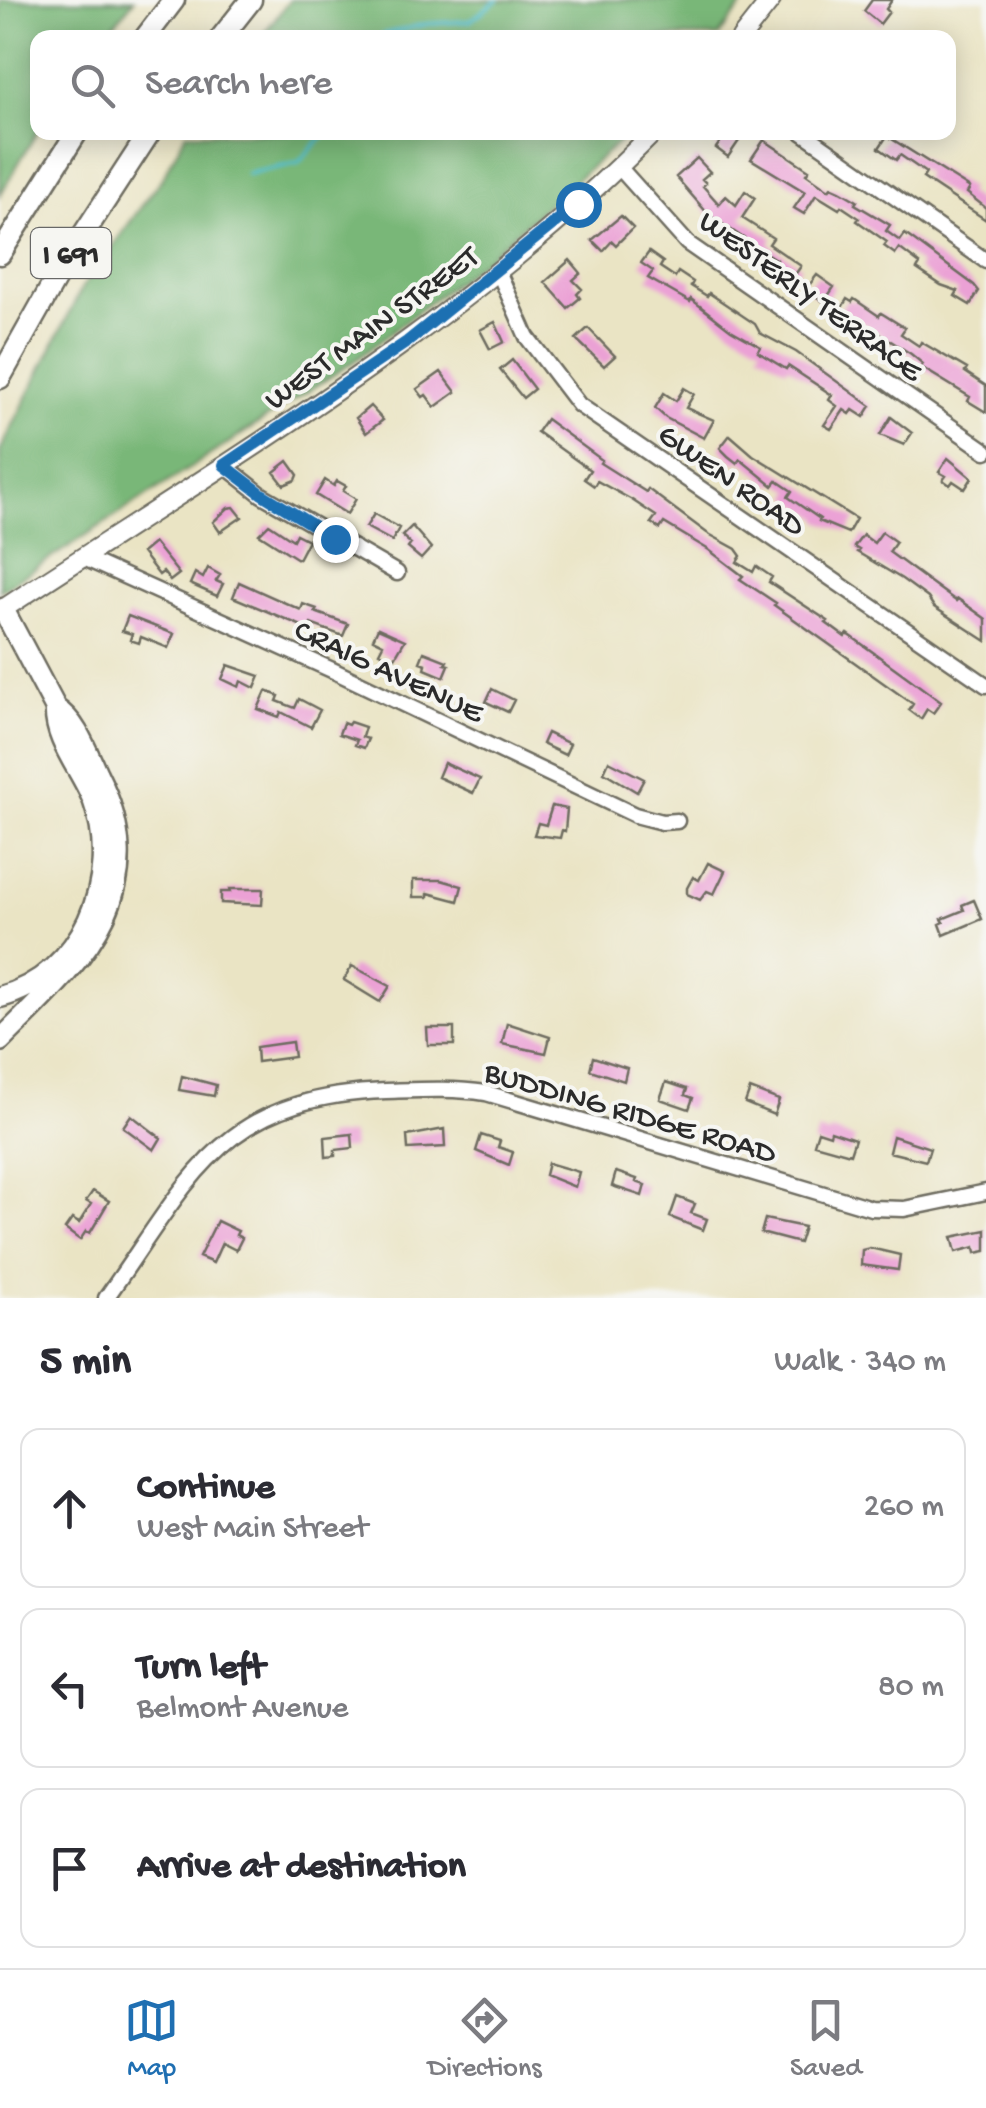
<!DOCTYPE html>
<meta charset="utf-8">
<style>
:root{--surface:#fff;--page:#f2f2f3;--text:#2b2b33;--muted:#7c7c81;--line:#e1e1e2;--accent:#1f6fb2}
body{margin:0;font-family:"Gochi Hand",sans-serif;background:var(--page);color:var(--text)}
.stop{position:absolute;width:30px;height:30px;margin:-22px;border:8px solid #1f6fb2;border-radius:50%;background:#fff}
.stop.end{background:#1f6fb2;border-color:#fff;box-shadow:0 2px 10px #0008}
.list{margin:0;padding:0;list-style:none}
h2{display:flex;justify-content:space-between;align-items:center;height:130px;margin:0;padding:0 40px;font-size:42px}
h2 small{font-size:32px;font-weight:400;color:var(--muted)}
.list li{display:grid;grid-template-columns:65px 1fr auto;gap:30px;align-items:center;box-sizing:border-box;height:160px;margin:0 20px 20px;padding:0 20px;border:2px solid var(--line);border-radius:20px}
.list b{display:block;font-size:38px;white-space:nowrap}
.list p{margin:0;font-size:32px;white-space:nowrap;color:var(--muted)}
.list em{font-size:32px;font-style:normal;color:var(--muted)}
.icon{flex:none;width:55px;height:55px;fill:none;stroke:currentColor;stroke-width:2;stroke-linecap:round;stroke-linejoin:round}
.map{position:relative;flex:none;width:986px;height:1298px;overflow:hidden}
.search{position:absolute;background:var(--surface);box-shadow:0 5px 25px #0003;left:30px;right:30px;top:30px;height:110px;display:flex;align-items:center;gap:25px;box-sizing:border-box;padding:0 35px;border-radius:20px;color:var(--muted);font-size:38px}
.sheet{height:670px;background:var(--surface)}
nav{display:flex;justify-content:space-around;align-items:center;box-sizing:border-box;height:140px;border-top:2px solid var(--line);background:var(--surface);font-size:28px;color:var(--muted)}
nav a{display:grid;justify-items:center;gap:5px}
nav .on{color:var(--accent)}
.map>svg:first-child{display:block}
.forest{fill:#79b778;stroke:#527152;stroke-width:2.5}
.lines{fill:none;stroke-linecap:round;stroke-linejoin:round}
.stream{stroke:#53bfce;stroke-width:4}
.building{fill:#eba1d5}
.minor-casing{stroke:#6e6c61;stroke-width:19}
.major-casing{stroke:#6e6c61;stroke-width:22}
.highway-casing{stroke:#6e6c61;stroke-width:25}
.minor{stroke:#fff;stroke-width:14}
.major{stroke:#fff;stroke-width:18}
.highway{stroke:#fff;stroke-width:20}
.route{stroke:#1f6fb2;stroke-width:12}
.labels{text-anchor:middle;stroke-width:8;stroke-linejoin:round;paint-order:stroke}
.shield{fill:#f6f6f2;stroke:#686867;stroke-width:2.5}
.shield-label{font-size:30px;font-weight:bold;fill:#2b2b2b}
.street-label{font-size:32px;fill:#2b2b2b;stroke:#f6f6f2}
</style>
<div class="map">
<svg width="986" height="1298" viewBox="0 0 986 1298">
<rect width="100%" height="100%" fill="#f6f6f2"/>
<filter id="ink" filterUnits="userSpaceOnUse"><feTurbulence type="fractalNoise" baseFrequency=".01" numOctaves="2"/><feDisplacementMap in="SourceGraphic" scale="20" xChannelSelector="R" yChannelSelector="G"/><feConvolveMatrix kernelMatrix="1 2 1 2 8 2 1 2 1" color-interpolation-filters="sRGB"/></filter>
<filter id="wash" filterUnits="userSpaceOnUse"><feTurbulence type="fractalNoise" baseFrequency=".0048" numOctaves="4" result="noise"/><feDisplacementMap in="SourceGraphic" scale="40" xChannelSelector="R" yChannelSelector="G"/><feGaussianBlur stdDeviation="2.25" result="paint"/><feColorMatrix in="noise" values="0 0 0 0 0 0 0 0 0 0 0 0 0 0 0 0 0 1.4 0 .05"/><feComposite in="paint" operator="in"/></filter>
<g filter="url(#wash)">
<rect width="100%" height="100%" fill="#eae4c4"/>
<path class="forest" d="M0 0H134L104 37 38 38 37 132 0 195Z
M290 0H747L718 37H261Z
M186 133H629L490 255 353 362 0 591V451L82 288 163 177Z"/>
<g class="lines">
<path class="stream" d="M383 38 384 34 427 24 470 21 497 0
M247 174 298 163 327 132"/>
</g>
<g id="blocks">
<path class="building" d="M872 0H892L886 9 889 12 880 24 864 11Z
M727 132H745L728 157 716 148Z
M887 136 970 188 967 193 986 208V220L923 178 926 173 900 155 896 160 879 148Z
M764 140 809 170 806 174 829 190 831 187 840 191 857 201 855 204 890 225 886 231 900 241 905 234 974 285 979 291 970 305 955 296 958 291 941 285 917 269 920 264 899 248 895 254 884 246 887 242 857 221 859 218 841 206 839 209 816 195 804 214 794 208 805 192 751 159Z
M697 158 710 172 702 179 706 183 703 186 719 204 726 196 736 205 745 191 755 198 742 218 773 238 769 244 801 266 792 279 772 266 777 260 761 250 758 255 750 250 754 245 709 215 676 177Z
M621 216 633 228 616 245 612 241 603 251 592 240Z
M649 252 663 262 660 267 675 277 678 272 693 282 691 286 707 296 709 293 755 324 760 333 796 352 871 406 864 417 853 410 850 414 844 410 831 429 824 425 837 406 829 400 832 395 788 366 786 369 758 352 761 347 731 330 691 299 690 302 648 278 653 271 641 263Z
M570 260 581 273 573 280 582 289 577 294 580 298 568 308 545 282Z
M817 275 834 287 824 302 806 289Z
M847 299 852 302 854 299 879 316 881 313 905 328 901 334 919 346 921 342 967 369 965 372 986 386V412L968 401 970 397 921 367 923 364 911 354 841 309Z
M495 322 504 342 490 349 480 330Z
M588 328 615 356 604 366 576 339Z
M512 360 534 389 523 398 500 370Z
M441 372 456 392 435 407 426 395 423 397 417 389Z
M684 388 694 394 686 408 714 420 704 438 666 418 655 408 664 393 676 401Z
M370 406 383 420 366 433 356 418Z
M891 417 912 433 904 445 880 435Z
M546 419 602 460 600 463 646 492 648 489 707 533 736 549 741 556 737 562 753 572 756 566 772 577 769 582 828 621 826 623 845 637 848 634 910 679 941 702 933 713 927 709 921 719 909 710 913 704 774 605 776 603 740 579 743 576 709 550 664 523 660 529 651 523 656 516 632 500 597 481 594 486 584 479 590 470 537 432Z
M730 435 753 455 856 519 848 533 819 521 820 519 788 497 792 491 777 481 773 486 740 459 737 463 728 456 720 448Z
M948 458 972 478 965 489 953 481 950 485 943 480 946 476 939 472Z
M288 461 298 475 296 480 284 485 274 472Z
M325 480 334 486 337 481 346 486 343 491 356 499 347 514 316 495Z
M234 507 242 517 220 532 213 522 228 508Z
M374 514 399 528 392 541 366 527Z
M269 524 293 540 296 534 308 540 298 559 259 534Z
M412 526 431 548 421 559 408 548 411 544 402 536Z
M882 532 896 542 889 552 956 601 958 599 986 619V641L934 607 928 598 902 579 857 552 859 550 854 547 863 535 874 543Z
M154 543 179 574 170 581 163 572 159 575 142 553Z
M208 568 220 575 216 581 223 584 217 596 190 584 195 573 203 578Z
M239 582 301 610 303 604 317 609 315 612 348 624 343 636 311 624 309 629 233 597Z
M128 616 174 634 168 648 141 637 139 643 130 640 132 634 122 631Z
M378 628 405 640 394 659 379 652 383 644 373 639Z
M424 652 447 661 445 664 449 665 444 677 425 669 426 664 420 662Z
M228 665 260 676 255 688 241 681 239 687 222 679Z
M492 689 514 700 508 712 486 702Z
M266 691 279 696 277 701 295 708 299 699 320 710 311 727 281 712 279 717 258 709Z
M350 722 365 727 362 737 368 739 364 748 355 745 357 740 339 734 343 723 348 725Z
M547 733 570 744 565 755 542 744Z
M609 761 644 779 637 792 604 772Z
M444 763 480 779 473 793 438 777Z
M552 806 567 809 565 831 562 830 560 838 534 835 538 823 546 825Z
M708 863 725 871 714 894 707 891 700 900 687 894V888L693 877 699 880Z
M413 880H441L462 886 458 901 428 893V897H413Z
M230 889H263L262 905 221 903V892H230Z
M974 900 982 919 944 935 940 924 944 922 942 919 964 910 962 905Z
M352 966 390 986 380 1002 344 980Z
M507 1023 550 1037 546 1053 502 1044Z
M427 1028H454V1045H428Z
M292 1042 294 1057 257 1062 256 1047Z
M593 1057 627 1068 624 1081 590 1070Z
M182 1076 216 1085 214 1096 179 1090Z
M666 1082 687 1089 685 1095 693 1098 689 1109 660 1099Z
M750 1089 779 1100 774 1115 745 1103Z
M131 1115 161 1138 154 1150 123 1127Z
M444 1129 445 1147 408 1149 407 1136Z
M818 1131 830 1135 831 1131 855 1139 850 1154 814 1144Z
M352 1134 353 1148 335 1150V1156L326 1157 325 1137Z
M481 1135 500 1141 498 1147 513 1152 509 1165 476 1151Z
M893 1136 930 1148 926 1161 889 1152Z
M548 1163 579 1172 575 1187 545 1175Z
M616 1172 637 1179 636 1182 645 1185 642 1196 612 1186Z
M93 1191 109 1201 90 1233 86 1231 80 1240 65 1229 72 1219 79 1223 91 1204 86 1201Z
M677 1197 695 1204 691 1213 707 1219 703 1230 670 1217Z
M765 1219 804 1227 799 1243 761 1233Z
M217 1221 238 1231 236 1235 242 1238 236 1250 222 1243 213 1263 199 1257Z
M986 1230V1251L976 1253 975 1247 956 1252 952 1237Z
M870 1248 900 1255 898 1270 861 1265 862 1250Z"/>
</g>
</g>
<g filter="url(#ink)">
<use href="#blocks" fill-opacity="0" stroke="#6e6c61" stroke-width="2.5"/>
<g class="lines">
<defs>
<path id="minor" d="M802 132 986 261
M619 167 687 243 986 451
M498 271 527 337 579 405 986 685
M224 465 262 495 397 573
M82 557 332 670 635 815 662 822 677 821
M106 1298C192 1177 220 1097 386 1091 419 1090 452 1088 486 1093L871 1208 904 1209 986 1192"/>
<path id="major" d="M741 38 771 0
M0 611C225 463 463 325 654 132"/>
<path id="highway" d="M145 38 174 0
M221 38 251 0
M0 254 77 132
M0 378 64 264 150 132
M0 997C82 975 122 880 94 802 84 773 54 741 56 709L3 609
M0 1041C79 962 158 895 97 774 87 753 77 722 56 709"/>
</defs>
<use href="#minor" class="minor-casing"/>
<use href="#major" class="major-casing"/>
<use href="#highway" class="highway-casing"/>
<use href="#minor" class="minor"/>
<use href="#major" class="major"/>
<use href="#highway" class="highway"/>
</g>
</g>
<g class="lines" filter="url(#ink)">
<path class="route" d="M335 539 262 494 224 465 407 342 578 204"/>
</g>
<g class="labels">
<rect class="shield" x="31" y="228" width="80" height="50" rx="8"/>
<g class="shield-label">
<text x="71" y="263">I 691</text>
</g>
<g class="street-label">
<text transform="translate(812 294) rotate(36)" y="11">WESTERLY TERRACE</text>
<text transform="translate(370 326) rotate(-36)" y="11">WEST MAIN STREET</text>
<text transform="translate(733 478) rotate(35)" y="11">GWEN ROAD</text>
<text transform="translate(390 669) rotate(25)" y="11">CRAIG AVENUE</text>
<text transform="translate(631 1110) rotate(16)" y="11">BUDDING RIDGE ROAD</text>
</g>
</g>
</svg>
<div class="stop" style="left:578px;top:204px"></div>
<div class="stop end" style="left:335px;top:539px"></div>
<div class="search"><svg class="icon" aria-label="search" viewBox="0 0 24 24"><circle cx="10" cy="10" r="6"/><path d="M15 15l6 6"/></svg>Search here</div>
</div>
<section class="sheet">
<h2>5 min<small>Walk · 340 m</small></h2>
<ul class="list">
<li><svg class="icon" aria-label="ahead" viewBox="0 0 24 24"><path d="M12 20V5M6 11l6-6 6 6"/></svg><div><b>Continue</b><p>West Main Street</p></div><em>260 m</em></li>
<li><svg class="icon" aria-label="left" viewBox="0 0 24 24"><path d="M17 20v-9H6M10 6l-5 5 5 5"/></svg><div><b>Turn left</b><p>Belmont Avenue</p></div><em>80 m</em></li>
<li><svg class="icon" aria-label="arrive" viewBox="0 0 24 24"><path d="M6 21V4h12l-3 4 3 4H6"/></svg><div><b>Arrive at destination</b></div></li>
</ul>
</section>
<nav>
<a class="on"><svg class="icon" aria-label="map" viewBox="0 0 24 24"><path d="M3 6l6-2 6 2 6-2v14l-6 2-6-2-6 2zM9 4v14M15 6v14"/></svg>Map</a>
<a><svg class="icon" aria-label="directions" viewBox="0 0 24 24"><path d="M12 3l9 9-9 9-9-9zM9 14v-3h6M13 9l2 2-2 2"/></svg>Directions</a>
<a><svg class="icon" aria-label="saved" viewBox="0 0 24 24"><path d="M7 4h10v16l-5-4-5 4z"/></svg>Saved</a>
</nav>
